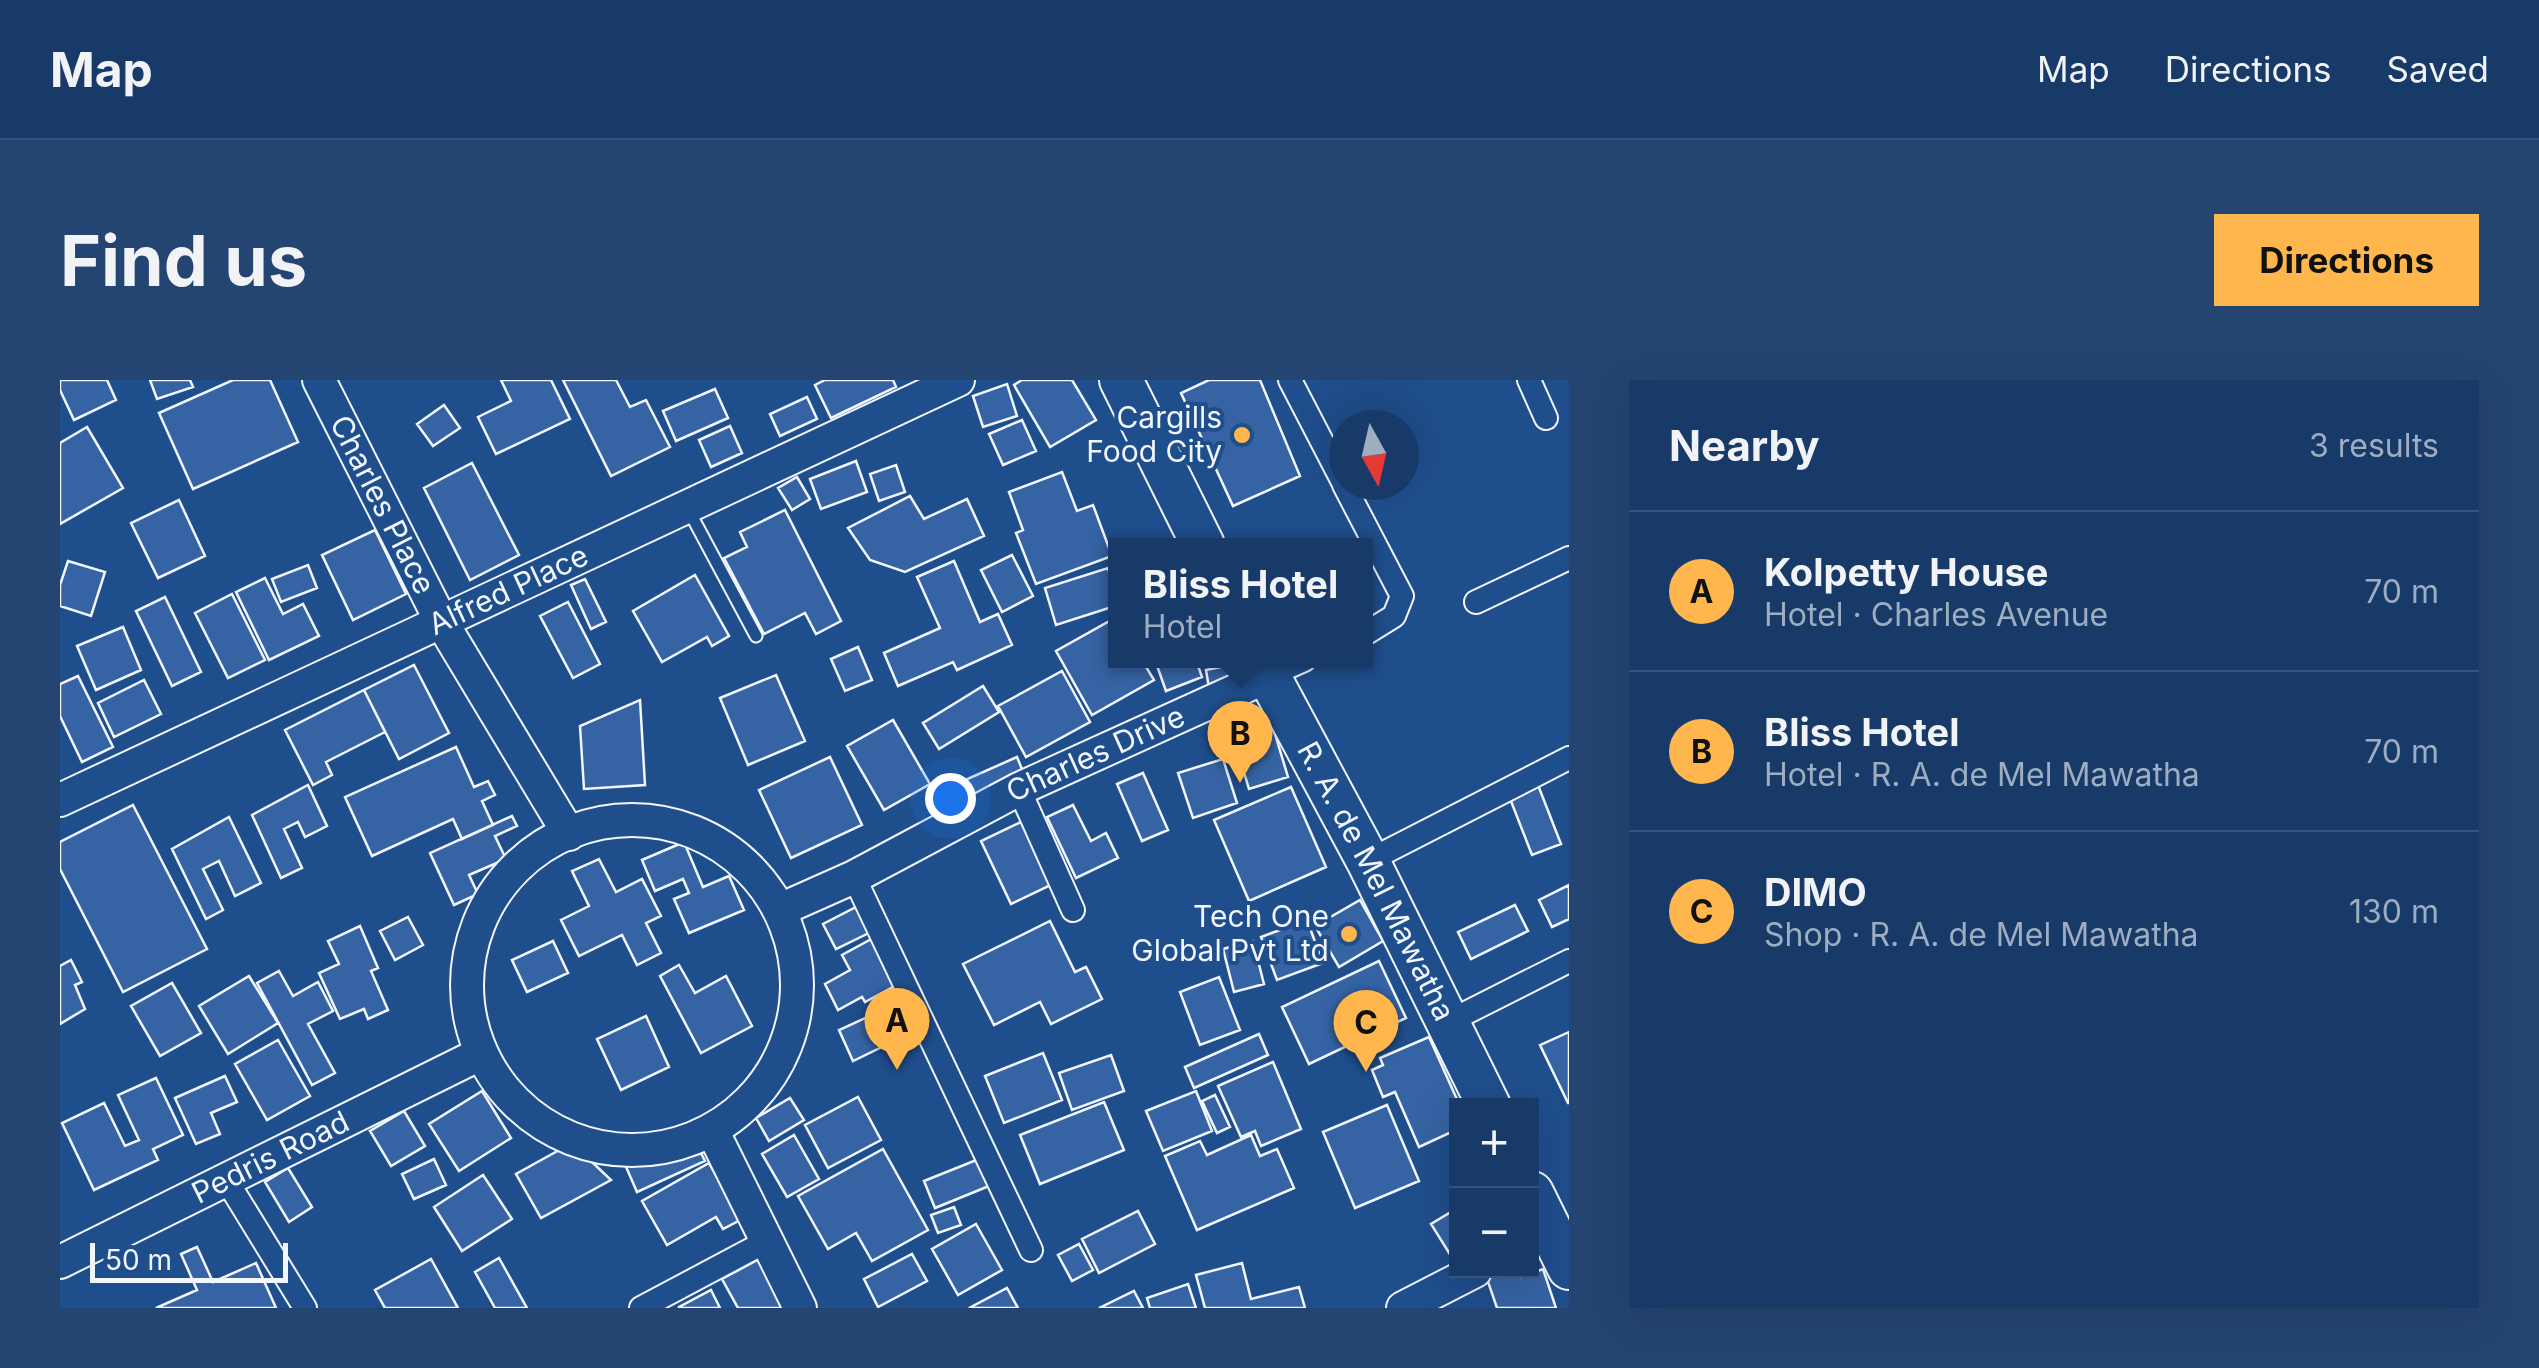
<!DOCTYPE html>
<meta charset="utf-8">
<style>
:root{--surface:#173a69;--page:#244571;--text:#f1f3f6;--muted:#9eadc0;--line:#36547d;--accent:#ffb74d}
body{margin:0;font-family:Inter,sans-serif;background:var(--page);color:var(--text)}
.controls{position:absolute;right:30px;bottom:30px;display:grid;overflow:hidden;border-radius:0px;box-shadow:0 10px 40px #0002}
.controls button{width:90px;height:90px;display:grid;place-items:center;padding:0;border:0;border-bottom:2px solid var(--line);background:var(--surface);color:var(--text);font:50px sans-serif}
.compass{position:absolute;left:1269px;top:30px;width:90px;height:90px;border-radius:50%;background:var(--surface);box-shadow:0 10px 40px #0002;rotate:172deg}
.scale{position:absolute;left:30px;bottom:25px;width:198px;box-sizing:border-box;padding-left:10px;border:5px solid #f2f6ff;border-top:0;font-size:28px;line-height:35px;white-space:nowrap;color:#f2f6ff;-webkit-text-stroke:8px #1f4e8c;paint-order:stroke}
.you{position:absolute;left:890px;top:418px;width:35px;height:35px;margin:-25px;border:8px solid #fff;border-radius:50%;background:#1a73e8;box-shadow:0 0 0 15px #1a73e833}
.badge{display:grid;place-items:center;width:65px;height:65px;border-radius:50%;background:var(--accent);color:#111;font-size:32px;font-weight:700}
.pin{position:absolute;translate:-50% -82px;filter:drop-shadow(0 2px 5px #0008)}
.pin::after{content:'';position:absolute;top:52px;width:35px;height:30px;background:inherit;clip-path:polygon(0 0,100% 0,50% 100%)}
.popup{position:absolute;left:1048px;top:158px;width:265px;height:130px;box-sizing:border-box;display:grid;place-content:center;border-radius:0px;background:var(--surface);filter:drop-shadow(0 2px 8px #0005);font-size:32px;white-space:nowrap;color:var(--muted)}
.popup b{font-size:38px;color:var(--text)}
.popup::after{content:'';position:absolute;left:50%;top:100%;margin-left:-20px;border:20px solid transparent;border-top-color:var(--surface)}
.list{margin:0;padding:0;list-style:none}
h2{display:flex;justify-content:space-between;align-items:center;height:130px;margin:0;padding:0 40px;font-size:42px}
h2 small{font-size:32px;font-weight:400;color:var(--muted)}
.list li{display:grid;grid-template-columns:65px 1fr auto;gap:30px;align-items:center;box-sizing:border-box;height:160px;padding:0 40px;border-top:2px solid var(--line)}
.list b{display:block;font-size:38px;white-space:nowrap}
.list p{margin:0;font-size:32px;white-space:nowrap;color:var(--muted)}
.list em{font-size:32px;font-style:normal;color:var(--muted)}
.map{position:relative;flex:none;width:1509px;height:928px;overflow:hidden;border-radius:0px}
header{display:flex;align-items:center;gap:60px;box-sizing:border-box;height:140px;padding:0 50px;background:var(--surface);border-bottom:2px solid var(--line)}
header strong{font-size:48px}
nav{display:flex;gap:55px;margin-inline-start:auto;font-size:35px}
.intro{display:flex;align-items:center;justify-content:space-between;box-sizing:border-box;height:240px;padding:0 60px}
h1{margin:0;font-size:70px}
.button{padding:25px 45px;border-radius:0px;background:var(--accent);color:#111;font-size:35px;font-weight:700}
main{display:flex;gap:60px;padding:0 60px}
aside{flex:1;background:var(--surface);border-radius:0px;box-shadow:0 10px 40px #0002}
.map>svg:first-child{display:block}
.building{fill:#3563a3;stroke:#f2f6ff;stroke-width:2.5}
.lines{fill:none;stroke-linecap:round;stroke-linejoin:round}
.lane-casing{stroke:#f2f6ff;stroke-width:15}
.street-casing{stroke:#f2f6ff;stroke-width:26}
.secondary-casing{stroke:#f2f6ff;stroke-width:36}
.highway-casing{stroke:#f2f6ff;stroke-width:46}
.lane{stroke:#1f4e8c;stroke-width:11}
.street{stroke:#1f4e8c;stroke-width:22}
.secondary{stroke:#1f4e8c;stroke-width:32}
.highway{stroke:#1f4e8c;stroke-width:42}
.poi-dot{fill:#ffb74d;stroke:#1f4e8c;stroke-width:4}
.labels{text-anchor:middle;stroke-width:8;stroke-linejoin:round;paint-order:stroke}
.poi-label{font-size:30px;fill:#f2f6ff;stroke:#1f4e8c;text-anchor:end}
.street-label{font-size:30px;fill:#f2f6ff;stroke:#1f4e8c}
</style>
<header>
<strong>Map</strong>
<nav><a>Map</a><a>Directions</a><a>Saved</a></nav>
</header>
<div class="intro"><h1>Find us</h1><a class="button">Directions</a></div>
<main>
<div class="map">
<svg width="1509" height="928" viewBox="0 0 1509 928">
<rect width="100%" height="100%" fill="#1f4e8c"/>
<path class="building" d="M0 0H47L56 20 14 40 0 10Z
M90 0H130L133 7 97 19Z
M173 0H210L238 62 133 109 99 33Z
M441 0H491L510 39 436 74 418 37 451 21Z
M503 0H556L570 27 586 20 610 67 551 96Z
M765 0H833L836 7 771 38 755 5Z
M962 0H1012L1036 40 990 67 954 5Z
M1149 0H1200L1240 96 1173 126 1121 13Z
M947 4 957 36 923 47 913 16Z
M655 9 668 38 616 61 603 31Z
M747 17 757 39 720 56 710 34Z
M384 25 400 48 373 66 357 44Z
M962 40 976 71 943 85 929 54Z
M670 46 682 73 651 87 639 60Z
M27 47 63 108 0 144V63Z
M796 81 807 112 761 129 750 99Z
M412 83 459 175 410 200 364 108Z
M836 85 845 112 819 121 810 94Z
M1002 92 1017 131 1033 125 1052 176 976 204 956 153 963 150 949 112Z
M737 97 750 119 732 130 718 108Z
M850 116 864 139 907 119 924 156 845 192 810 180 788 148Z
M119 120 145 176 98 198 71 143Z
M725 130 781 241 756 254 745 233 704 254 664 178 687 167 680 152Z
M315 150 346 214 293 240 262 175Z
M952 175 973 216 942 232 921 190Z
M8 181 45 192 31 236 0 226V205Z
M894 181 920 242 938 234 952 265 897 290 893 282 838 306 824 273 880 248 857 197Z
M248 185 257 208 221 222 212 199Z
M1048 188 1055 210V226L996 245 985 208Z
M635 195 669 256 652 266 647 257 602 282 573 231Z
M205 198 223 234 243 224 259 256 209 280 176 212Z
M525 199 546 242 531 249 511 205Z
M172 214 205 280 168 298 135 233Z
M105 217 141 292 112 306 76 231Z
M508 222 540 284 513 298 480 236Z
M1055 238V280H1082L1094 300 1032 335 996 271Z
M63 247 81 290 36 310 17 266Z
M798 267 812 300 785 311 771 279Z
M1095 280H1136L1142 297 1106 311Z
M354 285 389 353 339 379 304 310Z
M1170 285 1173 310 1150 314 1146 290Z
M1002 291 1030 342 966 377 938 326Z
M716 295 745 361 688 385 660 318Z
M18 296 53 367 22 382 0 336V304Z
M84 300 101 334 54 357 38 323Z
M923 306 939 332 879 369 863 343Z
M304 310 325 352 266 382 272 395 253 405 225 350Z
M580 320 585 405 524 409 520 346Z
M833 340 870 404 824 430 787 366Z
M1212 344 1228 397 1189 409 1173 356Z
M396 367 414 407 428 401 435 415 422 421 433 445 402 459 393 439 312 476 285 417Z
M770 377 802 445 731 478 699 410Z
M957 377 966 399 894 431 885 409Z
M1163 379 1177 423 1133 438 1118 393Z
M1083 393 1108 450 1082 461 1057 404Z
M248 405 267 446 245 457 238 442 224 449 242 488 221 498 192 435Z
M1478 405 1501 464 1472 475 1449 416Z
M1231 407 1266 487 1189 521 1154 440Z
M73 425 147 569 63 612 0 489V462Z
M1013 425 1031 461 1046 453 1058 478 1016 498 987 437Z
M452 436 457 446 435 456 446 479 409 495 418 514 394 525 370 473Z
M169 437 201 503 175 516 159 481 143 489 163 530 146 539 112 469Z
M963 441 993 504 951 524 921 461Z
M624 462 643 507 669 496 684 530 629 553 614 519 629 513 623 499 595 511 582 480Z
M539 479 556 512 582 499 601 536 586 543 601 573 577 585 562 555 519 576 501 540 529 526 512 491Z
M1509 505V539L1492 547 1479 520Z
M1300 520 1323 561 1279 587 1255 546Z
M802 524 815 550 776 569 763 544Z
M1455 525 1468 551 1411 579 1398 552Z
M348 537 363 565 335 580 320 551Z
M1247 540 1263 583 1217 600 1201 557Z
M990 541 1015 592 1026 587 1042 619 991 644 980 622 934 645 903 584Z
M300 546 318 588 311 591 328 630 308 639 304 629 280 639 259 593 279 584 268 561Z
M817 556 842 602 805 622 802 617 778 630 765 604 790 590 782 575Z
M493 561 508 593 467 612 452 580Z
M1193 561 1204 604 1174 612 1163 569Z
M11 580 22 602 15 605 25 629 0 644V586Z
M1319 581 1346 638 1249 684 1222 627Z
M619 585 635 613 666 596 692 646 641 673 600 596Z
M219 591 233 616 258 602 273 631 248 644 275 693 252 705 197 603Z
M189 596 218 643 168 674 139 626Z
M1159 597 1180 650 1140 665 1120 612Z
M112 603 141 653 100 676 71 626Z
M845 614 867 659 836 674 814 629Z
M814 634 828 664 793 681 779 650Z
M586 636 609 687 561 710 537 659Z
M1509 652V723H1508L1480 665Z
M1199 654 1208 675 1134 708 1125 687Z
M1369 657 1400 726H1396V750L1359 767 1335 712 1323 717 1312 690 1323 685 1320 678Z
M218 660 250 716 207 740 175 684Z
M983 673 1002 720 944 743 925 696Z
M1051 675 1064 711 1012 730 999 693Z
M1213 682 1241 749 1201 766 1195 751 1181 757 1158 706Z
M165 696 177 722 151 733 160 754 136 764 115 718Z
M96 698 123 755 93 769 98 780 34 810 2 743 44 723 65 766 79 760 58 715Z
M422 711 451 758 399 791 369 744Z
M1136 711 1152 751 1103 771 1086 731Z
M1155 715 1170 747 1157 753 1142 721Z
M798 717 821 760 768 788 745 745Z
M730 718 744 740 709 761 696 738Z
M1044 722 1064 770 980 804 960 755Z
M1327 725 1359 801 1295 828 1263 752Z
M344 731 365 766 331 786 310 751Z
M734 755 759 799 727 817 702 774Z
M1191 755 1200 776 1217 769 1234 808 1137 850 1105 776 1140 761 1147 775Z
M635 761 645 781 577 812 560 773 601 771Z
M512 763 551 800 481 838 456 794Z
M823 769 868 850 812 881 796 853 768 869 738 816Z
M924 777 934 804 875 828 864 801Z
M374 779 386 805 354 819 342 794Z
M649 783 682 839 663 849 656 837 607 865 582 821Z
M228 788 252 827 229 842 205 802Z
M423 795 452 839 402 871 374 827Z
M894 827 901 845 878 853 871 835Z
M1396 829V873L1391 876 1371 844Z
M1078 831 1095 864 1039 893 1022 859Z
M916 844 942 890 898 915 872 869Z
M1019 864 1033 890 1012 901 998 875Z
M137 867 153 902 196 883 216 928H96L137 910 121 874Z
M852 874 867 901 818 927 804 899Z
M439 878 467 928H435L415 892Z
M701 878 728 928H678L662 899Z
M371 879 398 928H325L315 910Z
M1182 883 1191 919 1239 907 1245 928H1145L1136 895Z
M1483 889 1496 928H1437L1425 893 1459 891 1461 897Z
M1128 904 1136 928H1090L1087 918Z
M947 908 958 928H909Z
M651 910 660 928H619V927Z
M1074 911 1083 928H1039Z"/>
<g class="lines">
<defs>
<path id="lane" d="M629 131 696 256"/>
<path id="street" d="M1230 0 1284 104
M1469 0 1486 38
M1284 105 1342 216 1334 236 1305 254
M1416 222 1509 178
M1208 296 1244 280
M959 409 1013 530
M1308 481 1509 378
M794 497 971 870
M1388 642 1509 581
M167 801 245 928
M581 928 707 861"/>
<g id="secondary">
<path id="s1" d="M259 0 382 243 509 454"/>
<path id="s2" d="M0 420 898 0"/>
<circle cx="572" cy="605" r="165"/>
<path id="s3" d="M722 529 794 497 959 409 1208 296"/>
<path d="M652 750 740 928"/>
<path id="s4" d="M0 882 420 674"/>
<path d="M1343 928 1415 891"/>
</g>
<g id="highway">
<path d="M1061 0 1143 165"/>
<path id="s5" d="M1200 280 1308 481 1429 726"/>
<path d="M1472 813 1509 888"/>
</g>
</defs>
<use href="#lane" class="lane-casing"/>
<use href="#street" class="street-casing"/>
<use href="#secondary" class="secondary-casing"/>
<use href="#highway" class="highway-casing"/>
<use href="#lane" class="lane"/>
<use href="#street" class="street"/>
<use href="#secondary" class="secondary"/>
<use href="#highway" class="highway"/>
</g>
<g class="poi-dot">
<circle cx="1182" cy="55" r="10"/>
<circle cx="1289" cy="554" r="10"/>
</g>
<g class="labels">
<g class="poi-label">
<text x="1162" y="48">Cargills<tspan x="1162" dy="34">Food City</tspan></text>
<text x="1269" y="547">Tech One<tspan x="1269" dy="34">Global Pvt Ltd</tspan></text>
</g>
<g class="street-label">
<text dy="10" stroke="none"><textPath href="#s1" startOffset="140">Charles Place</textPath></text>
<text dy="10" stroke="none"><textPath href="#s2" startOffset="495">Alfred Place</textPath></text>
<text dy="10" stroke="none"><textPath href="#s3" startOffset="350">Charles Drive</textPath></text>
<text dy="10" stroke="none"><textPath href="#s5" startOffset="250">R. A. de Mel Mawatha</textPath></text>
<text dy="10" stroke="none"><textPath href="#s4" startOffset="235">Pedris Road</textPath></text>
</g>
</g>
</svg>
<div class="controls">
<button>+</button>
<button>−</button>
</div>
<svg class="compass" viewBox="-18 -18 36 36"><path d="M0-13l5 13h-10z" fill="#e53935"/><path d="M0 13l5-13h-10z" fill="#9eadc0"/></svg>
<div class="scale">50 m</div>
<div class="you"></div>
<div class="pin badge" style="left:837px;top:690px">A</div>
<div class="pin badge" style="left:1180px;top:403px">B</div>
<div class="popup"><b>Bliss Hotel</b>Hotel</div>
<div class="pin badge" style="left:1306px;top:692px">C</div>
</div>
<aside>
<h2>Nearby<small>3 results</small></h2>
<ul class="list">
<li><span class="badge">A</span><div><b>Kolpetty House</b><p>Hotel · Charles Avenue</p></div><em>70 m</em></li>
<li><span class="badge">B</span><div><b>Bliss Hotel</b><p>Hotel · R. A. de Mel Mawatha</p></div><em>70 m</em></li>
<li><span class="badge">C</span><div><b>DIMO</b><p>Shop · R. A. de Mel Mawatha</p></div><em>130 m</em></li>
</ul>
</aside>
</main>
